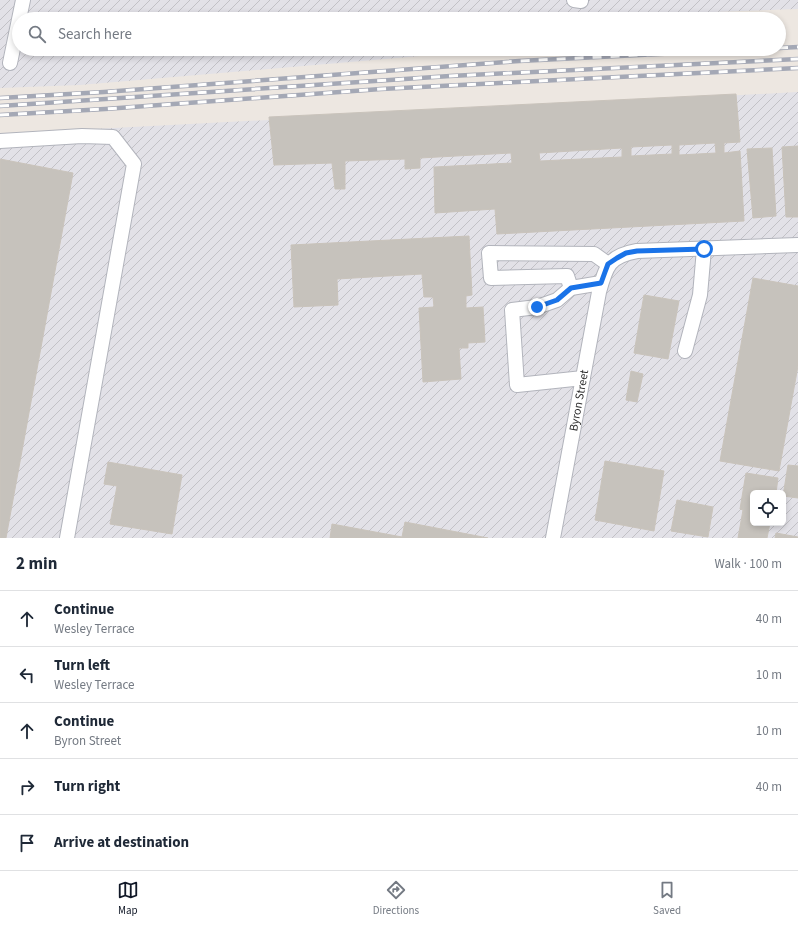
<!DOCTYPE html>
<meta charset="utf-8">
<style>
:root{--surface:#fff;--page:#f2f2f3;--text:#1f2937;--muted:#747a83;--line:#e0e1e3;--accent:#111827}
body{margin:0;font-family:"Source Sans 3",sans-serif;background:var(--page);color:var(--text)}
.controls{position:absolute;right:12px;bottom:12px;display:grid;overflow:hidden;border-radius:6px;box-shadow:0 2px 6px #0003}
.controls button{width:36px;height:36px;display:grid;place-items:center;padding:0;border:0;border-bottom:1px solid var(--line);background:var(--surface);color:var(--text);font:20px sans-serif}
.stop{position:absolute;width:12px;height:12px;margin:-9px;border:3px solid #1a73e8;border-radius:50%;background:#fff}
.stop.end{background:#1a73e8;border-color:#fff;box-shadow:0 1px 4px #0008}
.list{margin:0;padding:0;list-style:none}
h2{display:flex;justify-content:space-between;align-items:center;height:52px;margin:0;padding:0 16px;font-size:17px}
h2 small{font-size:13px;font-weight:400;color:var(--muted)}
.list li{display:grid;grid-template-columns:26px 1fr auto;gap:12px;align-items:center;box-sizing:border-box;height:56px;padding:0 16px;border-top:1px solid var(--line)}
.list b{display:block;font-size:15px;white-space:nowrap}
.list p{margin:0;font-size:13px;white-space:nowrap;color:var(--muted)}
.list em{font-size:13px;font-style:normal;color:var(--muted)}
.icon{flex:none;width:22px;height:22px;fill:none;stroke:currentColor;stroke-width:2;stroke-linecap:round;stroke-linejoin:round}
.map{position:relative;flex:none;width:798px;height:538px;overflow:hidden}
.search{position:absolute;background:var(--surface);box-shadow:0 2px 6px #0003;left:12px;right:12px;top:12px;height:44px;display:flex;align-items:center;gap:10px;box-sizing:border-box;padding:0 14px;border-radius:22px;color:var(--muted);font-size:15px}
.sheet{height:332px;background:var(--surface)}
nav{display:flex;justify-content:space-around;align-items:center;box-sizing:border-box;height:56px;border-top:1px solid var(--line);background:var(--surface);font-size:11px;color:var(--muted)}
nav a{display:grid;justify-items:center;gap:2px}
nav .on{color:var(--accent)}
.map>svg:first-child{display:block}
.industrial{fill:url(#industrial-furrows);fill-rule:evenodd}
.building{fill:#c6c2bc;stroke:#c9c3bb;fill-rule:evenodd}
.lines{fill:none;stroke-linecap:round;stroke-linejoin:round}
.minor-casing{stroke:#b2b4bc;stroke-width:16}
.minor{stroke:#fff;stroke-width:14}
.rail-casing{stroke:#a4a8b5;stroke-width:4.5}
.rail{stroke:#fff;stroke-width:3;stroke-dasharray:9;stroke-linecap:butt}
.route{stroke:#1a73e8;stroke-width:5}
.labels{text-anchor:middle;stroke-width:3;stroke-linejoin:round;paint-order:stroke}
.street-label{font-size:12px;fill:#2d2d2d;stroke:#fff}
</style>
<div class="map">
<svg width="798" height="538" viewBox="0 0 798 538">
<defs>
<pattern id="industrial-furrows" width="10" height="10" patternUnits="userSpaceOnUse"><rect width="10" height="10" fill="#e2e1e7"/><path d="M-1 1l2-2M0 10L10 0M9 11l2-2" fill="none" stroke="#c2c1c6"/></pattern>
</defs>
<rect width="100%" height="100%" fill="#ede7e1"/>
<path class="industrial" d="M0 0H798V9L601 16V19H19V49H502L80 85 0 88Z
M798 92V538H0V134ZM753 493H783V523H753Z"/>
<path class="building" d="M736 94 740 142 724 143V153L740 151 744 221 497 234 495 209 435 213 434 167 512 163 511 153 420 158V168L405 169V159L345 161V189H335L332 163 274 165 269 117ZM715 143 716 153 679 155V145ZM672 145V154L631 156V147ZM622 148V157L540 161 539 153Z
M798 146V217H786L782 147Z
M772 148 776 216 753 218 747 149Z
M0 159 73 173 6 538H0Z
M469 236 472 295 466 296V308L483 307 485 342 468 343V348H459L461 379 423 382 419 308 434 307 433 297H424L422 274 337 279 338 305 294 307 291 245Z
M753 278 798 286V366L779 471 720 461Z
M644 295 679 301 668 359 634 353Z
M631 371 643 374 637 402 626 400Z
M605 461 664 471 654 531 595 520Z
M108 462 182 475 172 534 110 524 117 486 104 484Z
M788 465 798 466V498L783 496Z
M746 473 778 478 776 493H753V523H770L767 538H738L743 510 740 509Z
M677 500 713 507 708 537 671 531Z
M405 522 488 538H330L332 524 402 537Z
M776 533 798 537V538H775Z"/>
<g class="lines">
<defs>
<g id="minor">
<path d="M574 0 581 1"/>
<path d="M10 63 23 0"/>
<path d="M0 141 82 136 113 137 134 164 67 538"/>
<path d="M571 288 567 276 491 278 489 253 594 254 608 264"/>
<path d="M685 351 700 295 704 249"/>
<path d="M583 378 517 385 512 310 537 307 557 300 571 288 601 283"/>
<path id="s1" d="M553 538 599 292C606 266 609 256 637 251L798 245"/>
</g>
</defs>
<use href="#minor" class="minor-casing"/>
<use href="#minor" class="minor"/>
<defs>
<path id="rail" d="M779 48 798 47
M0 98 104 92 519 61 760 49
M0 106 450 76 798 59
M0 115 105 109 381 89 798 68"/>
</defs>
<use href="#rail" class="rail-casing"/>
<use href="#rail" class="rail"/>
</g>
<g class="lines">
<path class="route" d="M537 307 557 300 571 288 601 283 605 272 608 264 617 258 626 253 637 251 704 249"/>
</g>
<g class="labels">
<g class="street-label">
<text dy="4" stroke="none"><textPath href="#s1" startOffset="140">Byron Street</textPath></text>
</g>
</g>
</svg>
<div class="controls">
<button><svg class="icon" aria-label="locate" viewBox="0 0 24 24"><circle cx="12" cy="12" r="6"/><path d="M12 2v4M12 18v4M2 12h4M18 12h4"/></svg></button>
</div>
<div class="stop" style="left:704px;top:249px"></div>
<div class="stop end" style="left:537px;top:307px"></div>
<div class="search"><svg class="icon" aria-label="search" viewBox="0 0 24 24"><circle cx="10" cy="10" r="6"/><path d="M15 15l6 6"/></svg>Search here</div>
</div>
<section class="sheet">
<h2>2 min<small>Walk · 100 m</small></h2>
<ul class="list">
<li><svg class="icon" aria-label="ahead" viewBox="0 0 24 24"><path d="M12 20V5M6 11l6-6 6 6"/></svg><div><b>Continue</b><p>Wesley Terrace</p></div><em>40 m</em></li>
<li><svg class="icon" aria-label="left" viewBox="0 0 24 24"><path d="M17 20v-9H6M10 6l-5 5 5 5"/></svg><div><b>Turn left</b><p>Wesley Terrace</p></div><em>10 m</em></li>
<li><svg class="icon" aria-label="ahead" viewBox="0 0 24 24"><path d="M12 20V5M6 11l6-6 6 6"/></svg><div><b>Continue</b><p>Byron Street</p></div><em>10 m</em></li>
<li><svg class="icon" aria-label="right" viewBox="0 0 24 24"><path d="M7 20v-9h11M14 6l5 5-5 5"/></svg><div><b>Turn right</b></div><em>40 m</em></li>
<li><svg class="icon" aria-label="arrive" viewBox="0 0 24 24"><path d="M6 21V4h12l-3 4 3 4H6"/></svg><div><b>Arrive at destination</b></div></li>
</ul>
</section>
<nav>
<a class="on"><svg class="icon" aria-label="map" viewBox="0 0 24 24"><path d="M3 6l6-2 6 2 6-2v14l-6 2-6-2-6 2zM9 4v14M15 6v14"/></svg>Map</a>
<a><svg class="icon" aria-label="directions" viewBox="0 0 24 24"><path d="M12 3l9 9-9 9-9-9zM9 14v-3h6M13 9l2 2-2 2"/></svg>Directions</a>
<a><svg class="icon" aria-label="saved" viewBox="0 0 24 24"><path d="M7 4h10v16l-5-4-5 4z"/></svg>Saved</a>
</nav>
